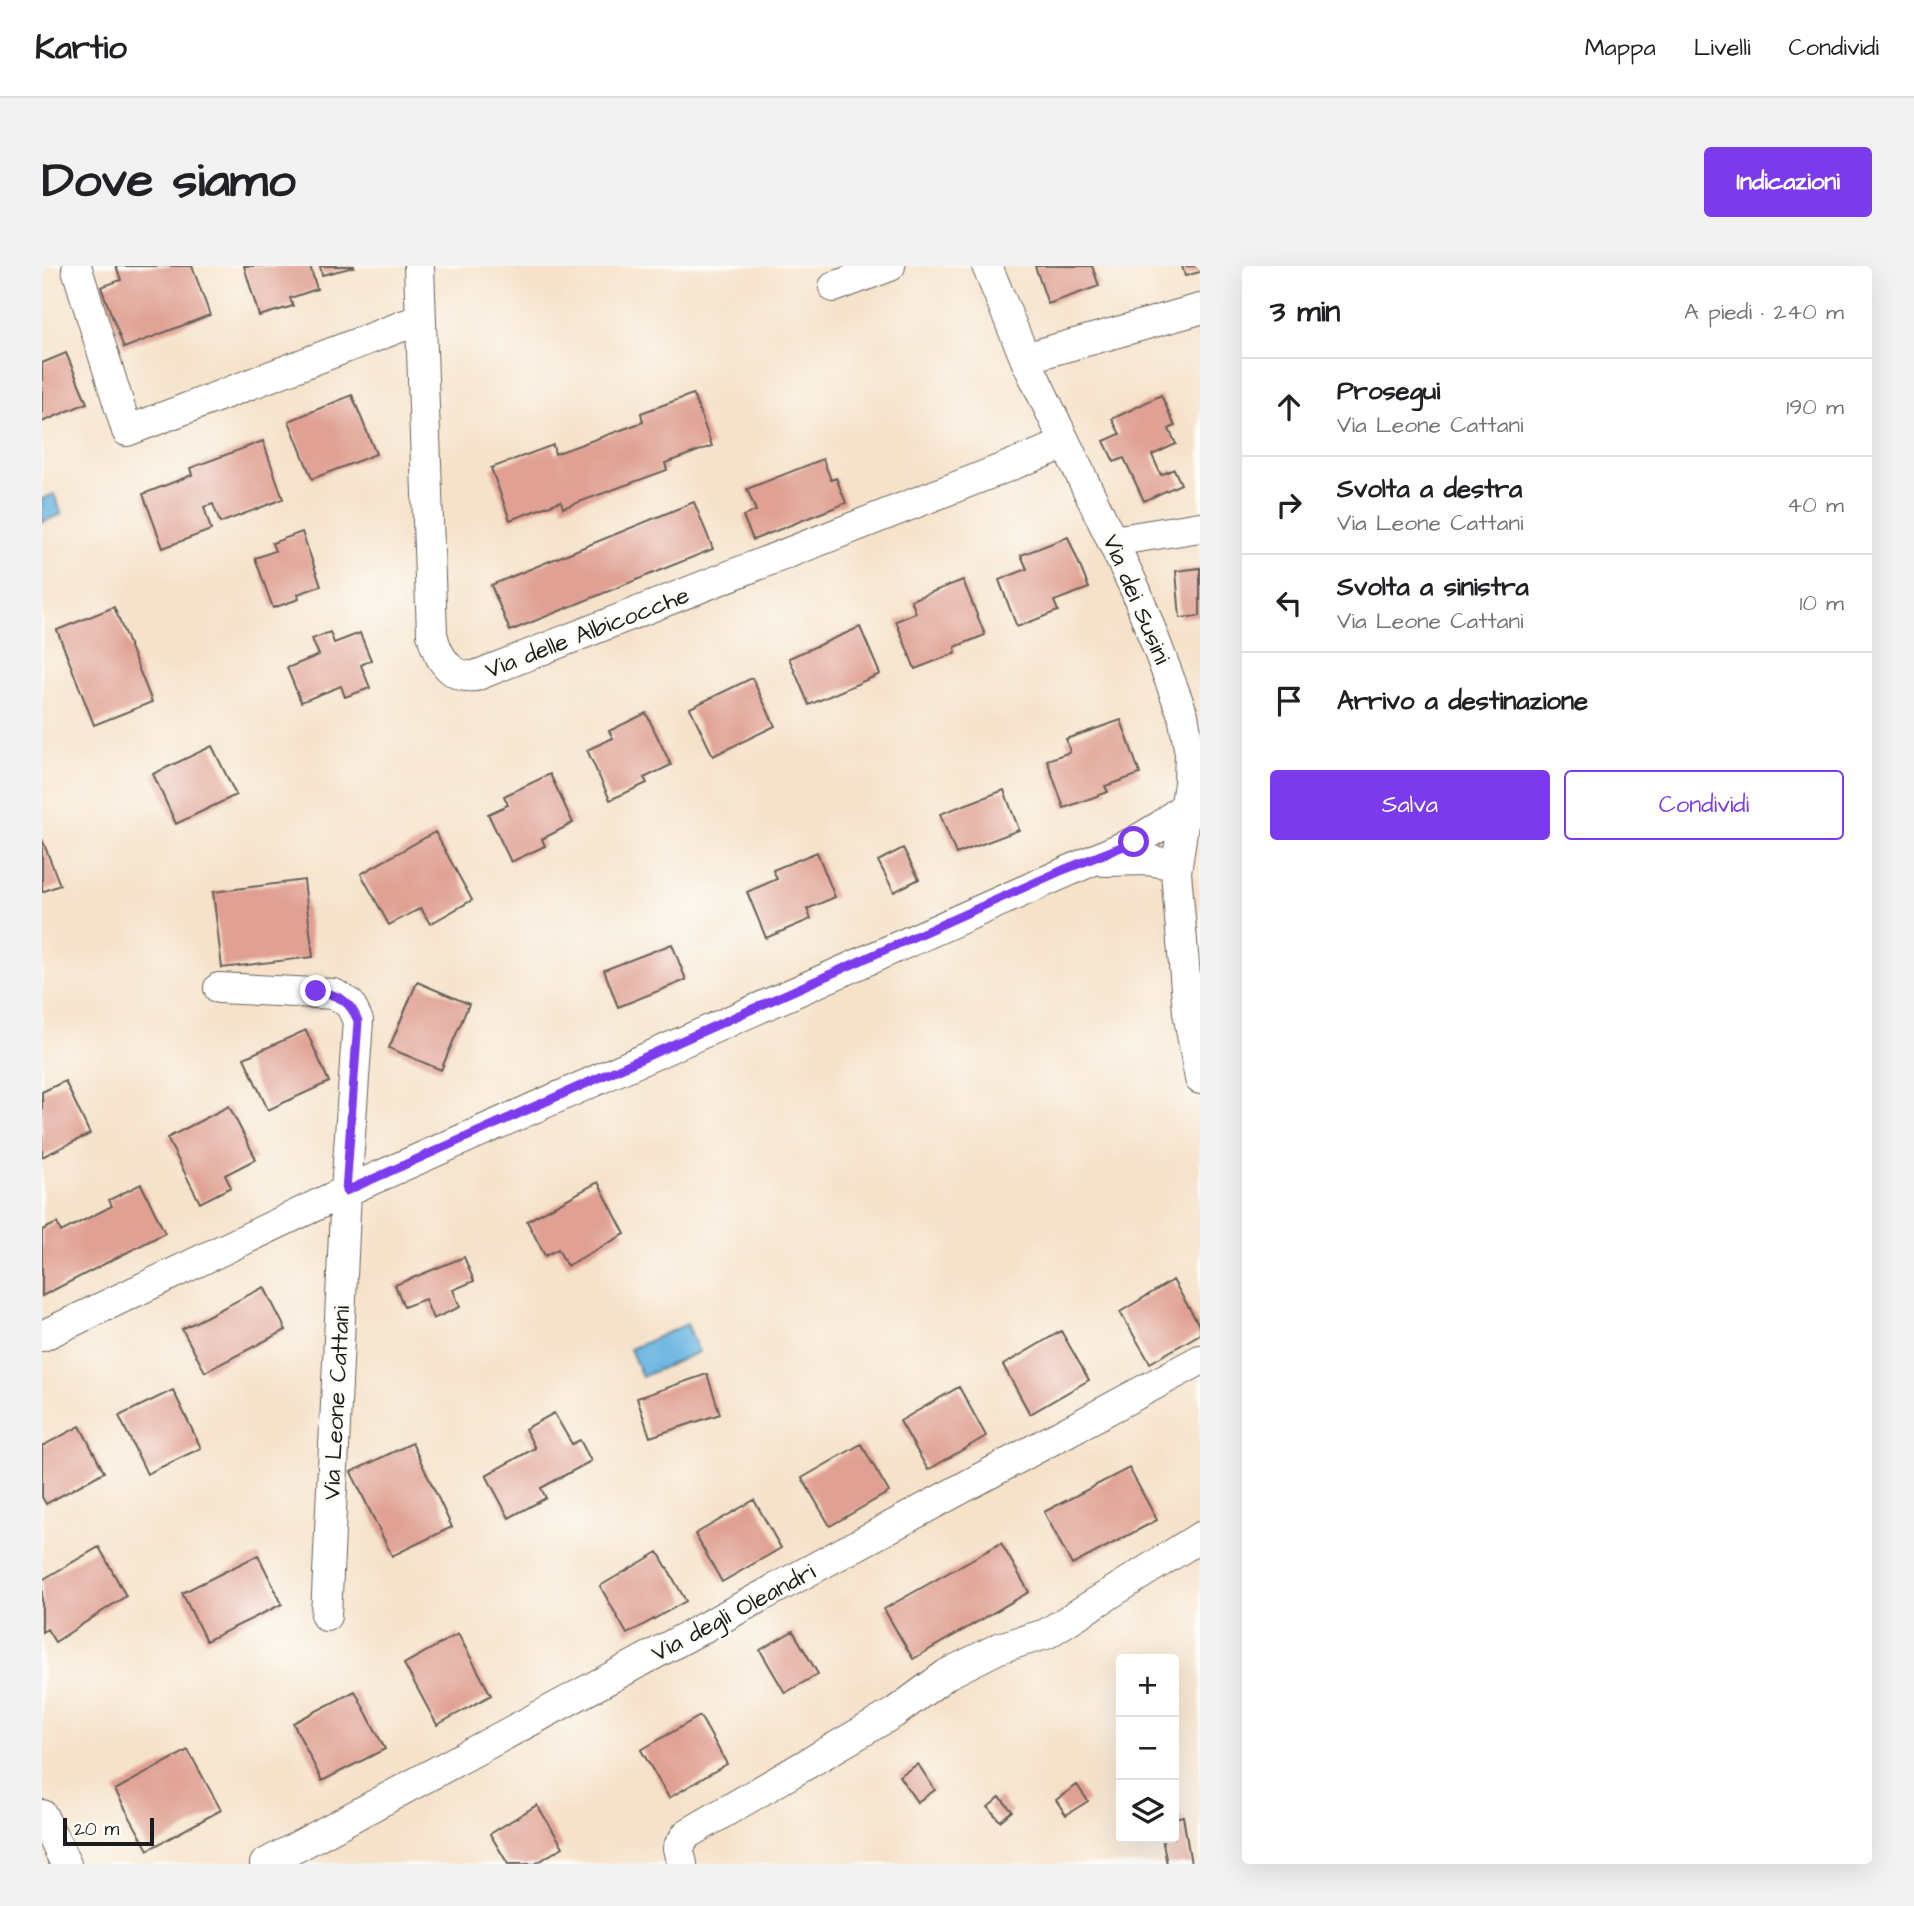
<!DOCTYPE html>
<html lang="it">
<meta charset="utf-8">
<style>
:root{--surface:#fff;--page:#f2f2f2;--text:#202124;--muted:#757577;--line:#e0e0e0;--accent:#7c3aed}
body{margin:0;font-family:"Architects Daughter",sans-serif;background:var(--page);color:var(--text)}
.controls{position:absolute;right:21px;bottom:21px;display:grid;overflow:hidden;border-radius:7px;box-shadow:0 7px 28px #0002}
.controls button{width:63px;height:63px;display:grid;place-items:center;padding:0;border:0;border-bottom:2px solid var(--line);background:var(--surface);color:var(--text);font:35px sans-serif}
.scale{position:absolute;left:21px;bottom:18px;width:91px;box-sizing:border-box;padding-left:7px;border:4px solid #1c1c1c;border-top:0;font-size:19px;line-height:24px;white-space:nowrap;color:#1c1c1c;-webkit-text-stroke:5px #fdfcf7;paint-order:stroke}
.stop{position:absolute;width:21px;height:21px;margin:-16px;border:5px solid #7c3aed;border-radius:50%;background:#fff}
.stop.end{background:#7c3aed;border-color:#fff;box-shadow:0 2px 7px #0008}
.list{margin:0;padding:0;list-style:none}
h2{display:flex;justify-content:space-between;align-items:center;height:91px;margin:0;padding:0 28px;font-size:30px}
h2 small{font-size:23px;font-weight:400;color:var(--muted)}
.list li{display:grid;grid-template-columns:46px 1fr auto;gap:21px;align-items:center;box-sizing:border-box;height:98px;padding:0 28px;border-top:2px solid var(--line)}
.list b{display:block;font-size:26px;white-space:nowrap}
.list p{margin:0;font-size:23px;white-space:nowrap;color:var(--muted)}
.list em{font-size:23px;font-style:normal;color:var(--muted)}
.actions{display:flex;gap:14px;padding:21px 28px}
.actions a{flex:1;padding:16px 0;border:2px solid var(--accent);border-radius:7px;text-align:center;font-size:24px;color:var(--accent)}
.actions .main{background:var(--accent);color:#fff}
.icon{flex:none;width:38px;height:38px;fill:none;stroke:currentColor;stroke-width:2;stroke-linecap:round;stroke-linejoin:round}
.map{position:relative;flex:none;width:1158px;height:1598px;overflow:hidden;border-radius:7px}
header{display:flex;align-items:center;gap:42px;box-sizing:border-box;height:98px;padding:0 35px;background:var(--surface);border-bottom:2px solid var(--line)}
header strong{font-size:33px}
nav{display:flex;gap:38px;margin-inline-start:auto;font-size:24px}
.intro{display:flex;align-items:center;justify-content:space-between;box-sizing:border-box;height:168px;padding:0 42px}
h1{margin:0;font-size:49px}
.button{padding:18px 32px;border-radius:7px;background:var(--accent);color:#fff;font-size:24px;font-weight:700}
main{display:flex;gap:42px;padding:0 42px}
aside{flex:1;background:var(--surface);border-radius:7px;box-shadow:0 7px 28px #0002}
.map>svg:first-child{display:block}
.water{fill:#68b4e1;stroke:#42687e;stroke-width:2}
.building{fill:#e0a093}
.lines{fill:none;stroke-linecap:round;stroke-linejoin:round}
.street-casing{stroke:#686159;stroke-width:32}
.street{stroke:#fff;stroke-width:30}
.route{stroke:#7c3aed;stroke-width:9}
.labels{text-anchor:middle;stroke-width:5;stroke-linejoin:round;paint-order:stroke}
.street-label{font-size:24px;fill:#1c1c1c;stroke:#fdfcf7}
</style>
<header>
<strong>Kartio</strong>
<nav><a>Mappa</a><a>Livelli</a><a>Condividi</a></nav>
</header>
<div class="intro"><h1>Dove siamo</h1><a class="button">Indicazioni</a></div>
<main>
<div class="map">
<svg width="1158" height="1598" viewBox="0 0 1158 1598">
<rect width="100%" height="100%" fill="#fdfcf7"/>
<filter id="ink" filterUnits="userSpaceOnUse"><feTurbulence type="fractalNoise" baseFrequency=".0143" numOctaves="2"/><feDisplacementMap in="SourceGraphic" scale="14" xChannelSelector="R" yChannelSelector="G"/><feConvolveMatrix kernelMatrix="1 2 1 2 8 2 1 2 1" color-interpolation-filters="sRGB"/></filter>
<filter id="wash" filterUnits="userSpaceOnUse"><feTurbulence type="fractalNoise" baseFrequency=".00686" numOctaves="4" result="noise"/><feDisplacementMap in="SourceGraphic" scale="28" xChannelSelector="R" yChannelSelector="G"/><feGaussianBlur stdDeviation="1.57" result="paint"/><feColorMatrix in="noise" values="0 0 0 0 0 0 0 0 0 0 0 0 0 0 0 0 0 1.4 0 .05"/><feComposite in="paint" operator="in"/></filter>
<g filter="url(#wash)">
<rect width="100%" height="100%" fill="#f6e2ca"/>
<path class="water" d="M12 228 20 248 0 256V233Z
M645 1058 657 1086 600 1111 588 1083Z"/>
<g id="blocks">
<path class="building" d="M74 0H150L168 49 82 82 59 21 79 14Z
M202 0H268L275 23 248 32 251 40 217 50Z
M278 0H312V1L280 9Z
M993 0H1050L1057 20 1006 38Z
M1140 0H1158V6L1143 10Z
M24 87 45 137 0 156V97Z
M651 128 670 180 623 197 625 204 521 242 519 235 468 254 449 202 511 179 513 188 601 156 599 147Z
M310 129 334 188 270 213 247 155Z
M1119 129 1133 160 1127 163 1134 178 1110 189 1119 209 1132 203 1139 218 1102 235 1082 192 1072 196 1062 175 1078 168 1070 153Z
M221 175 241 233 178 257 171 238 162 241 169 264 121 282 101 228 150 209 148 202Z
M781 193 789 214 794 212 804 237 711 274 701 250 714 245 705 223Z
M652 236 671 283 468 365 449 319Z
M260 266 279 320 256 328 257 333 231 342 213 292 233 285 230 277Z
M1026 271 1047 322 1012 335 1016 345 975 361 957 314 985 303 979 289Z
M1158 302V350L1138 352 1134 305Z
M921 314 943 369 913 381 914 387 873 403 854 355 874 347 869 334Z
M72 341 110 436 52 459 15 364Z
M818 361 838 408 767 439 747 392Z
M288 366 292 377 318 367 329 394 319 399 328 422 303 431 299 420 259 436 245 402 277 389 270 373Z
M710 412 733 460 671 490 648 442Z
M604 447 629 499 602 512 605 517 568 534 545 484 571 472 567 465Z
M1079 454 1098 508 1063 520 1066 526 1022 542 1005 494 1028 486 1024 473Z
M170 480 194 529 134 558 111 508Z
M508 508 531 557 500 573 503 580 469 596 446 548 466 539 462 530Z
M962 524 977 564 914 588 898 548Z
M393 566 430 634 388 658 379 642 347 659 319 608Z
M0 573 18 619 0 626Z
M861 582 877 613 852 626 836 595Z
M775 586 793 631 765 643 769 653 724 672 705 626 735 613 731 604Z
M262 614 271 691 180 702 171 626Z
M630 678 644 714 576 741 562 704Z
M375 716 427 738 399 804 347 782Z
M264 764 287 816 226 844 202 792Z
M23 815 48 868 0 891V826Z
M187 840 214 893 183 909 189 921 158 937 125 872Z
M556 916 583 968 525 1000 516 983 503 990 485 955Z
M99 918 123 967 0 1030V964L15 957 19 966 70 940 67 934Z
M422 991 432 1015 411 1024 418 1041 391 1053 383 1033 362 1041 353 1019Z
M1131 1014 1158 1061V1068L1108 1097 1078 1046Z
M222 1021 244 1064 163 1106 140 1063Z
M1019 1065 1047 1114 988 1148 961 1099Z
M665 1108 678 1148 608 1171 595 1132Z
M917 1121 944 1170 886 1204 858 1155Z
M131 1124 159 1182 105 1208 77 1150Z
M512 1147 530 1178 538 1174 549 1195 499 1222 504 1232 467 1252 444 1209 493 1182 483 1163Z
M38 1160 62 1206 4 1238 0 1231V1180Z
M370 1177 410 1261 350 1290 309 1206Z
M819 1178 847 1226 788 1260 760 1212Z
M1087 1202 1115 1254 1030 1299 1002 1246Z
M712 1234 739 1282 680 1316 653 1268Z
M959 1277 987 1326 871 1393 842 1343Z
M57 1281 84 1330 13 1376 5 1363 0 1366V1314Z
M616 1286 644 1335 585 1368 558 1320Z
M216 1289 240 1338 164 1375 140 1327Z
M751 1365 776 1408 743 1427 718 1384Z
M416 1368 449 1429 395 1459 362 1398Z
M313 1425 343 1483 280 1515 251 1457Z
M658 1450 685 1498 627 1532 599 1484Z
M146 1484 179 1544 106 1584 73 1524Z
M876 1498 893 1524 875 1536 857 1510Z
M1035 1519 1046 1535 1024 1549 1014 1534Z
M958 1531 970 1545 958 1555 946 1541Z
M495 1539 521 1581 493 1598H466L448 1568Z
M1141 1550 1149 1598H1125L1120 1572H1132V1552Z"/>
</g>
</g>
<g filter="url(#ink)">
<use href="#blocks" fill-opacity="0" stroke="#686159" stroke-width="2"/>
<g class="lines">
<defs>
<path id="street" d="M377 0 390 368C395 390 408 413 433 410L1023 178
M945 0 983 92 1094 325 1141 449 1148 487 1147 517 1134 606 1146 746 1158 813
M35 3 85 165 379 53
M792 21 848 0
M983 92 1158 43
M1071 275 1158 261
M1062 595 1105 594 1135 599
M177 722 292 728 308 738 316 755 304 925 284 1350
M0 1070 304 925 1092 576 1120 559 1146 538
M0 1549 24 1598
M223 1598 1158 1094
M640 1598 636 1582 645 1568 852 1447 905 1408 957 1382 1004 1368 1158 1271"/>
</defs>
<use href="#street" class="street-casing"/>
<use href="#street" class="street"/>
</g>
</g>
<g class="lines" filter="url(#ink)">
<path class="route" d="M274 725C296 729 308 734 316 755L304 925 1021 604 1092 576"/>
</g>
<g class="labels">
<g class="street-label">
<text transform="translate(1095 333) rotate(67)" y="8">Via dei Susini</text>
<text transform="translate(545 366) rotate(-21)" y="8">Via delle Albicocche</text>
<text transform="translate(294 1137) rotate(-87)" y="8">Via Leone Cattani</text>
<text transform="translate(691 1346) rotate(-28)" y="8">Via degli Oleandri</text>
</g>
</g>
</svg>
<div class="controls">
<button>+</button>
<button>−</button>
<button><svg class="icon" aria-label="layers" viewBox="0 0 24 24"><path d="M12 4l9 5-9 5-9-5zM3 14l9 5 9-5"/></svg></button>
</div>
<div class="scale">20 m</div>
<div class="stop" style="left:1092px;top:576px"></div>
<div class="stop end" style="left:274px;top:725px"></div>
</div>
<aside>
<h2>3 min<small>A piedi · 240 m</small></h2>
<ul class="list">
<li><svg class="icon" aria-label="ahead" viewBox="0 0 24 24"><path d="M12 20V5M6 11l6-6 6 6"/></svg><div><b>Prosegui</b><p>Via Leone Cattani</p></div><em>190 m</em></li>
<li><svg class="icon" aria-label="right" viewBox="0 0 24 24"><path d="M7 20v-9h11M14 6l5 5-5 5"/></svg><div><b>Svolta a destra</b><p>Via Leone Cattani</p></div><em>40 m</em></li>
<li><svg class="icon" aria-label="left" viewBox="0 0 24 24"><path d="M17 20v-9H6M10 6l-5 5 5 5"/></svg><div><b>Svolta a sinistra</b><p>Via Leone Cattani</p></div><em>10 m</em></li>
<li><svg class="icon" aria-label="arrive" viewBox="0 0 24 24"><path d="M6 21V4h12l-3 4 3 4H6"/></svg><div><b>Arrivo a destinazione</b></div></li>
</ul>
<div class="actions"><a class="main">Salva</a><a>Condividi</a></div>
</aside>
</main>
